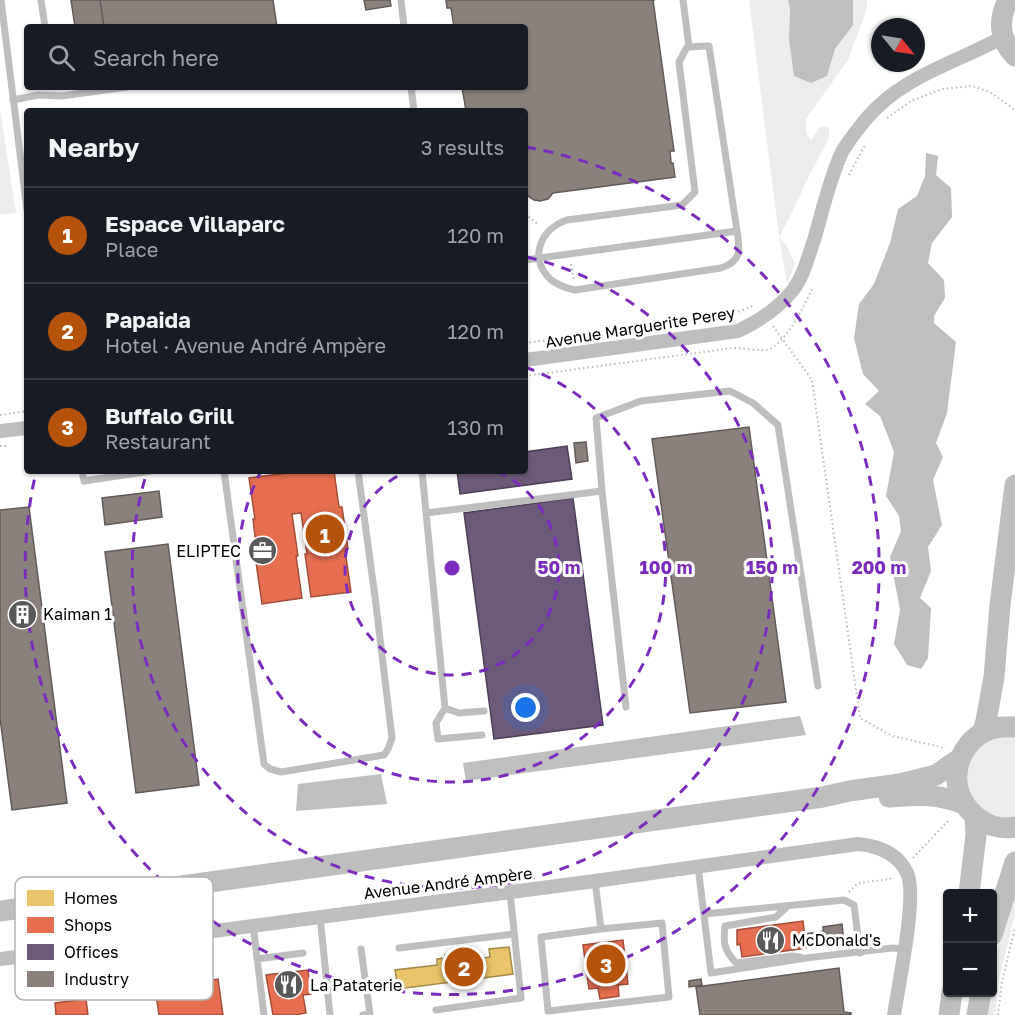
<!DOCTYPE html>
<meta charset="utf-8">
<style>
:root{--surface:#171b24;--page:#242831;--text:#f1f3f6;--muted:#9ea1a6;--line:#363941;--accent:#b45309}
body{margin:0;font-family:"Golos Text",sans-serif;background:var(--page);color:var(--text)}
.controls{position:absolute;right:18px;bottom:18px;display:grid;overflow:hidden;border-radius:6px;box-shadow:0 2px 4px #0004}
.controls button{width:54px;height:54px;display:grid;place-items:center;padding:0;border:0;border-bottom:2px solid var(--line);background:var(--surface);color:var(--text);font:30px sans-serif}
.compass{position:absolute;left:871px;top:18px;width:54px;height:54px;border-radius:50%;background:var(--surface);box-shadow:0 2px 4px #0004;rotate:120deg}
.you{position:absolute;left:526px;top:708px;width:21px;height:21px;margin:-15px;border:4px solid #fff;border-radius:50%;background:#1a73e8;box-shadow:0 0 0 9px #1a73e833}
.badge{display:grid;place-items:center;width:39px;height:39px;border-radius:50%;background:var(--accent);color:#fff;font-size:20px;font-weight:700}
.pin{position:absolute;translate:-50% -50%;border:3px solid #fff;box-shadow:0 2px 6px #0006}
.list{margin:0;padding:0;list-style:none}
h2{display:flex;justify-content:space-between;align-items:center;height:78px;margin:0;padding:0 24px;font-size:26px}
h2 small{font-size:20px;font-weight:400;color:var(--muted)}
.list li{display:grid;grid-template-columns:39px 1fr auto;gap:18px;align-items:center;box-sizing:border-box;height:96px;padding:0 24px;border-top:2px solid var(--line)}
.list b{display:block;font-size:22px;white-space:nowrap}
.list p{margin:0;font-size:20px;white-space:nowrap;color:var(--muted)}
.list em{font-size:20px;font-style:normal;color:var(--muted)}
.icon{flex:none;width:33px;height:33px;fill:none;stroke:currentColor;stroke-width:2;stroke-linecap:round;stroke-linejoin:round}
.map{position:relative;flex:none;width:1015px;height:1015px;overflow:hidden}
.search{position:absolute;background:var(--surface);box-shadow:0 2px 4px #0004;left:24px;top:24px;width:504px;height:66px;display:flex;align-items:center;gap:15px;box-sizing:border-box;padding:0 21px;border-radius:6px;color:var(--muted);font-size:22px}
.panel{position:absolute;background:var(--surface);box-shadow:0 2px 4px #0004;left:24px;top:108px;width:504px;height:366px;border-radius:6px}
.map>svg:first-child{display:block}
.green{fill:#ececec}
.water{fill:#bfbfbf}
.homes{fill:#e9c46a;stroke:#a3894a;stroke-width:1.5}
.shops{fill:#e76f51;stroke:#a24e39;stroke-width:1.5}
.offices{fill:#6d597a;stroke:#4c3e55;stroke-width:1.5}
.industry{fill:#8a817c;stroke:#615a57;stroke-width:1.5}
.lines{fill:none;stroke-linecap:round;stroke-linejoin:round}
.path{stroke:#b9b9b9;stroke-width:2;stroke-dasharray:1.5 3;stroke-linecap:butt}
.service{stroke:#bebebe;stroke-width:7}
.minor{stroke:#bebebe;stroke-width:14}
.primary{stroke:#bebebe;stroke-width:21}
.ring{fill:none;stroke:#7b2cbf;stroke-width:3;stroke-dasharray:10 8}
.labels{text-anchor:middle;stroke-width:6;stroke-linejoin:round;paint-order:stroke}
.street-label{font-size:16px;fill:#000;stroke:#fff}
.poi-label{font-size:16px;fill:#000;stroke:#fff;text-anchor:start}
.key{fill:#fff;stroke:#b2b2b2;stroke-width:1.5}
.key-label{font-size:16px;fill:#000}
.centre{fill:#7b2cbf;stroke:#fff;stroke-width:3}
.ring-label{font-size:18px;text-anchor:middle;font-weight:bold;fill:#7b2cbf;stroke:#fff;stroke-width:6;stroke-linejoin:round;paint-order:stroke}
</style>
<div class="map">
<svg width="1015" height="1015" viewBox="0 0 1015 1015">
<rect width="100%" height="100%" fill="#fff"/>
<path class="green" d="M749 0H788L790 8 789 39 827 76 835 49 853 24V0H867V9L848 60 806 119V133L811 141 820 126 829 127V138L806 182 792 213 779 237 788 248 795 264 787 284 779 237Z
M0 109 16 213 0 215Z
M1004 737H1015V818C966 823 949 761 990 741 994 739 1000 738 1004 737Z
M1015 888V915L999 979 995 1015H986L989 993 992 992C993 957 1004 921 1015 888Z"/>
<path class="water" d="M788 0H853V25L835 49 827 76 811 83 794 76 789 39 790 8Z
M926 153 938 156 936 175 951 188 952 217 932 243 928 263 944 280 945 298 934 316V323L956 342 947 413 936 443 943 457 933 480 942 525 928 547 931 571 920 598 931 608 928 658 921 669 907 665 894 644 900 610 890 557 901 531 899 516 886 496 894 452 880 416 865 404 879 391 863 374 854 338 859 304 874 284 890 243 898 209 917 196 925 176Z
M800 716 806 735 466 781 463 763Z
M381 774 387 804 296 811 298 784Z"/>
<path class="homes" d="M509 947 513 974 398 989 395 970 437 965V959L445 958V955L467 953 468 960 490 957 489 949Z"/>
<path class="shops" d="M304 471H334L339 507H342L348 549 345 550 351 592 311 597 305 554H307L301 513 292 514 298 556H296L302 598 262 604 256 562H258L253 519H255L249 478Z
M803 921 806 948 742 957 740 944 737 945V930Z
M623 940 628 984 618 985 619 996 600 999 598 988 589 989 583 945Z
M308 970 311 994 303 995 306 1013 295 1015H273L266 975Z
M218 979 223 1015H159L155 988Z
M86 999 88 1015H56L55 1003Z"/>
<path class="offices" d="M567 446 572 479 460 494 457 471H525V452Z
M573 498 603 725 494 739 464 513Z"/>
<path class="industry" d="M71 0H100L104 27H75Z
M100 0H273L277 27H104Z
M364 0H390L391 6 366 10Z
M446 0H655H653L674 151H670L671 163H673L675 177 553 193 548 199 540 201 534 200 525 194V111H466L462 87H525V27H454L451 8H447Z
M749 427 786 702 690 713 652 439Z
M586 442 588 461 576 463 574 443Z
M159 491 162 517 105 525 102 498Z
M29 507 67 803 12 810 0 718V510Z
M168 544 199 785 136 793 105 552Z
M842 924 844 943 825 946 823 927Z
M823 931 825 943 806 945 804 934Z
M839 968 844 1012 851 1013V1015H700L696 987Z
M701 979 702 985 689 987V981Z"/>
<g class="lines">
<path class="path" d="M887 118 911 101 942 89 972 86 990 92 1015 110
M849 175 866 143
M525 214 539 225
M571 264 574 279
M773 326 812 380 860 718 892 736 941 747 944 749
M525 343 716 318 728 316 755 305
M525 376 733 348C741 348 761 351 767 350 786 344 804 306 812 289
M0 415 27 411
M0 446H6
M913 858 950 819
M849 892 858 883 890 879 893 876
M998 1015 1002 982 1015 927"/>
<path class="service" d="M1 0 27 210
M41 0 45 27
M401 0 404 27
M683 0 689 47
M411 87 414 111
M13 100 38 95 62 96 127 87
M525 260C596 250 666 241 737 231L709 46 687 47 679 62 695 192 682 205 567 220C541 229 528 257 550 279 557 285 566 288 575 290L721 268C742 261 740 250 737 231
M82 471 84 481 151 471
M224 471 264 764 270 769 281 772 384 755 388 749 392 738 375 597 358 471
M422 471 445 708 436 723 438 739 482 735
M426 513 602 491
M626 707 602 491 596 418 641 401 730 391 753 403 778 425 818 686
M445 708 459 713 484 711
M698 866 711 973 806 958 892 948 905 949
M595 881 601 929 541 937 548 1011 669 997 662 923 601 929
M788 906 776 917 725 926C723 943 724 950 736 963L792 956 800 957
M704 914 844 900 854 905 860 953
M320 916 330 1015
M253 925 264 1015
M399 948 514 934
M361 949 370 1014 363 1015
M257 959 303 953
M436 1010 521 998 510 892"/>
<path class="minor" d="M525 360 738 331C759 321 778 309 793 290 804 275 808 257 814 240 823 210 829 180 842 152 848 141 858 129 866 119 902 76 956 63 1003 37
M0 431 27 428
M0 959 595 881 858 844C878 846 898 853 907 873 918 894 898 987 894 1015"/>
<path class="primary" d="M1008 0C998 20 999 40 1015 56
M1015 727C1004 726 994 727 984 732 976 736 969 743 964 751 949 777 958 807 984 822 993 827 1005 829 1015 827
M982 733 986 721 994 677 1000 605 1015 485
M889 797C917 795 937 793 964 804
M969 894 976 835 975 816
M0 911 823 797 849 791 900 784 936 775 959 759
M992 935 1015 862
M949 1015 952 992
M977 1015 981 992"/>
</g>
<g class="ring">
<path d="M497 471A107 107 0 1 1 407 471"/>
<path d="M525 367A214 214 0 1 1 260 473"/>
<path d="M527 257A320 320 0 1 1 147 472"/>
<path d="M526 147A427 427 0 1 1 36 472"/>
</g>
<defs>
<symbol id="office-disc" viewBox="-11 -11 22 22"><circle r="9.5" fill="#595959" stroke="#fff"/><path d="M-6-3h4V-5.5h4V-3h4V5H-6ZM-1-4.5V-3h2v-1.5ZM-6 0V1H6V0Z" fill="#fff"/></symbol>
<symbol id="building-disc" viewBox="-11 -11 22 22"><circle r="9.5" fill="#595959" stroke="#fff"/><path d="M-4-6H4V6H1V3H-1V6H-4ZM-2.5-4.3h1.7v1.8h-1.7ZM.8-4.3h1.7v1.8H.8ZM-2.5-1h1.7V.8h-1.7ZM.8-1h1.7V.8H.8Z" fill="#fff"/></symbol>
<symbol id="restaurant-disc" viewBox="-11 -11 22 22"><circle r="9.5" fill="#595959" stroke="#fff"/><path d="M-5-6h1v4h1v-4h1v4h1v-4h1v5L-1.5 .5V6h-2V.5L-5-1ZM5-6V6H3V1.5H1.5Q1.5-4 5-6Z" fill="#fff"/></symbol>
</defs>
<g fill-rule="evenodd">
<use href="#office-disc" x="246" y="534" width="33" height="33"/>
<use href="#building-disc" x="6" y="598" width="33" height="33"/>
<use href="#restaurant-disc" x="754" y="924" width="33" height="33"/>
<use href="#restaurant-disc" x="272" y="968" width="33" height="33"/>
</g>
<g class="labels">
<g class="street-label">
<text transform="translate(640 327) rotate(-9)" y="6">Avenue Marguerite Perey</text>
<text transform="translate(448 883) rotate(-7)" y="6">Avenue André Ampère</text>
</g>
<g class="poi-label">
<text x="241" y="557" text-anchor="end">ELIPTEC</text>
<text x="43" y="620">Kaiman 1</text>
<text x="792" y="946">McDonald's</text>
<text x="310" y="991">La Pataterie</text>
</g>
</g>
<rect x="15" y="877" width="198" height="123" rx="9" class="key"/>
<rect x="27" y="890" width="27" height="16" fill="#e9c46a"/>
<rect x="27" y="917" width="27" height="16" fill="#e76f51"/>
<rect x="27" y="944" width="27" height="16" fill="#6d597a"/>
<rect x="27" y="971" width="27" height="16" fill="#8a817c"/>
<g class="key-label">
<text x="64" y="904">Homes</text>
<text x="64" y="931">Shops</text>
<text x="64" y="958">Offices</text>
<text x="64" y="985">Industry</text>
</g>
<circle cx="452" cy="568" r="9" class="centre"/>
<g class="ring-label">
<text x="559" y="574">50 m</text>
<text x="666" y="574">100 m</text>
<text x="772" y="574">150 m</text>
<text x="879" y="574">200 m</text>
</g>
</svg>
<div class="controls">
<button>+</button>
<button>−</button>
</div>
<svg class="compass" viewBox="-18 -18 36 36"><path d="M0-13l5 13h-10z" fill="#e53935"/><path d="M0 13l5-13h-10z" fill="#9ea1a6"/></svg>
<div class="you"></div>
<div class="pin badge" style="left:325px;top:534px">1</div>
<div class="pin badge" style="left:464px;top:967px">2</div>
<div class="pin badge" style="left:606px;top:964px">3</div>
<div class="search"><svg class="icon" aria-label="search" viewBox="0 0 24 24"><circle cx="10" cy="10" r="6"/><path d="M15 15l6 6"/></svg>Search here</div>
<section class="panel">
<h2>Nearby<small>3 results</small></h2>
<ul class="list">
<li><span class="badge">1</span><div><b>Espace Villaparc</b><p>Place</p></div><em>120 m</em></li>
<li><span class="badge">2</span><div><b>Papaida</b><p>Hotel · Avenue André Ampère</p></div><em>120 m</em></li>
<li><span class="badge">3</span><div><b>Buffalo Grill</b><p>Restaurant</p></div><em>130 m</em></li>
</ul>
</section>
</div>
